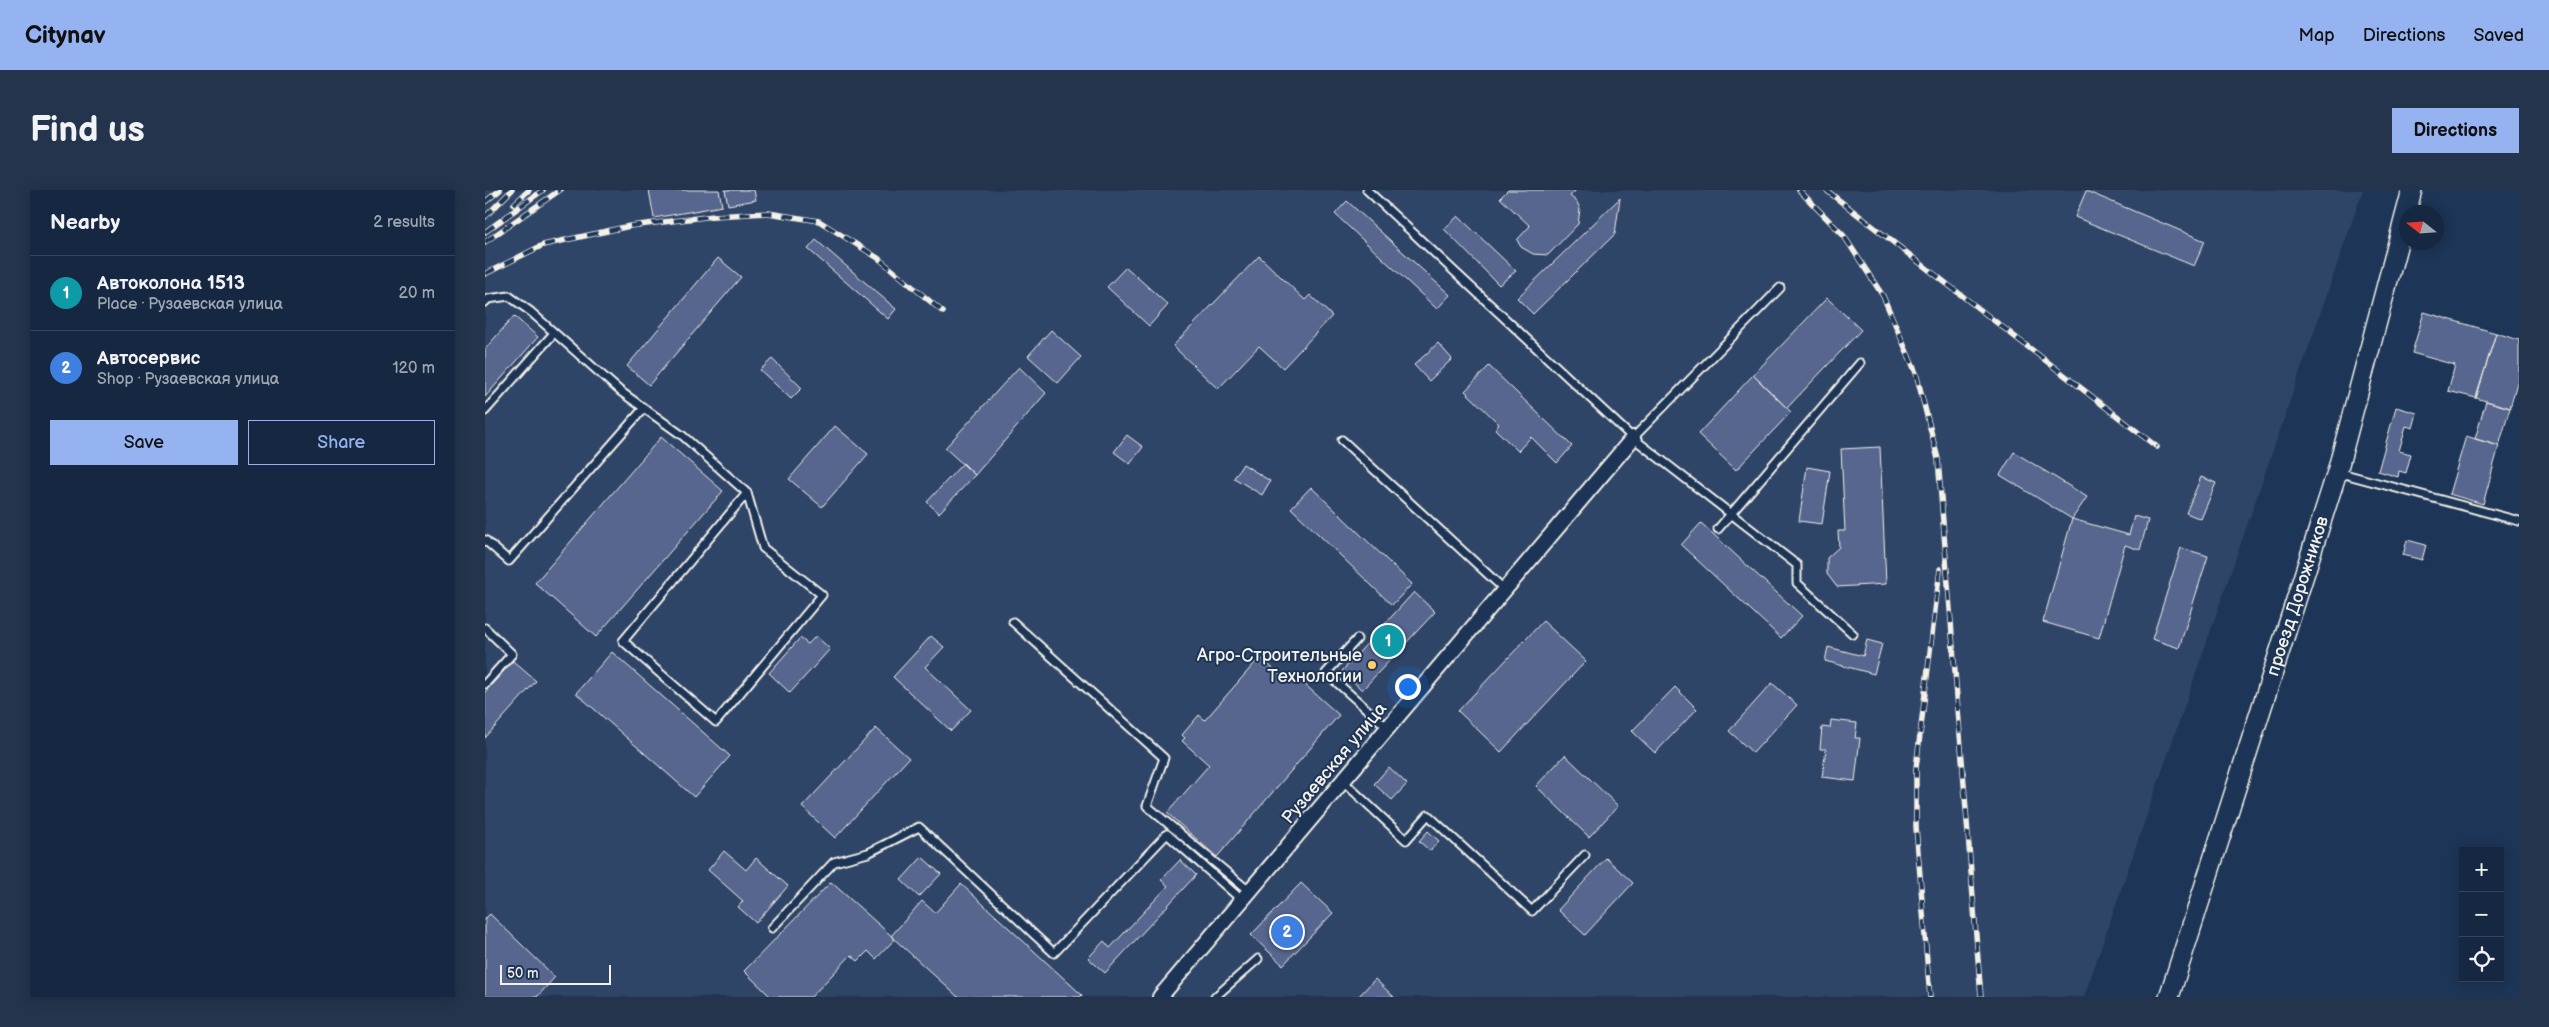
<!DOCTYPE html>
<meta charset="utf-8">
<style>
:root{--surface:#162841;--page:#23344c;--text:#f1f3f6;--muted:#9ea6b1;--line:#35445a;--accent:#95b2f1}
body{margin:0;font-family:"Balsamiq Sans",sans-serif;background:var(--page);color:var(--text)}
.controls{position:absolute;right:15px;bottom:15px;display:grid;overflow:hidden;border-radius:0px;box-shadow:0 2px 12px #0003}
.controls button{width:45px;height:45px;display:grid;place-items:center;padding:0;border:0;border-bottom:1px solid var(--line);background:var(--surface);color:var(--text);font:25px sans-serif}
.compass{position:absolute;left:1914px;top:15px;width:45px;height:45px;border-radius:50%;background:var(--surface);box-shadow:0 2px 12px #0003;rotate:287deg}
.scale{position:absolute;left:15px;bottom:12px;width:111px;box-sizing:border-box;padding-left:5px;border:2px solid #f4f1e8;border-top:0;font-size:14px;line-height:18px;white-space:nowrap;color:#f4f1e8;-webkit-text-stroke:4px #1d3557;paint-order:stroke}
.you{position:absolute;left:922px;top:496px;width:18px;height:18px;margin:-12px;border:4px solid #fff;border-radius:50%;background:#1a73e8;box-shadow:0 0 0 8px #1a73e833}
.badge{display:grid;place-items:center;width:32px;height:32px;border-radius:50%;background:var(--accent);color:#fff;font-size:16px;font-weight:700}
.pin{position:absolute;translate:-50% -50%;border:2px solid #fff;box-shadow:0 1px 5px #0006}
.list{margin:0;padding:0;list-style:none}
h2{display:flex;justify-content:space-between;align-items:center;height:65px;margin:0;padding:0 20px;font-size:21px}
h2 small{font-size:16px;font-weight:400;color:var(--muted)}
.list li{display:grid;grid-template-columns:32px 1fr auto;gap:15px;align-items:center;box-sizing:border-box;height:75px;padding:0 20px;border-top:1px solid var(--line)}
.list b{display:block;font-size:19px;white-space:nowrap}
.list p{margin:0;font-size:16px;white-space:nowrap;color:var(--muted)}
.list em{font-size:16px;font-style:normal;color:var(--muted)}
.actions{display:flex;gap:10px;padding:15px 20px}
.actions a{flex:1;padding:11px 0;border:1px solid var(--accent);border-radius:0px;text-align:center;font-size:18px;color:var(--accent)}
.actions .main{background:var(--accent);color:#111}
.icon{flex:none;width:28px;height:28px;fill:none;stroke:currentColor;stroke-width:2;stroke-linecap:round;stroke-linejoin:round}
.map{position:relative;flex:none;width:2034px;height:807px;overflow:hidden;border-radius:0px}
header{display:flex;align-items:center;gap:30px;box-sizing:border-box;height:70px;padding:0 25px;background:var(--accent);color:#111}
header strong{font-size:24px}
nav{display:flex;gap:28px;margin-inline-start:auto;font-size:18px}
.intro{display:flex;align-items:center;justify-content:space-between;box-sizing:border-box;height:120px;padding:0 30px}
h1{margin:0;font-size:35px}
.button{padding:12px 22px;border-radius:0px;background:var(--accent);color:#111;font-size:18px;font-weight:700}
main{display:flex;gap:30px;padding:0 30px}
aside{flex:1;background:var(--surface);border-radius:0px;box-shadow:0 2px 12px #0003}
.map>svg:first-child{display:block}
.built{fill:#2e4468}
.building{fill:#57668e;stroke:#f4f1e8}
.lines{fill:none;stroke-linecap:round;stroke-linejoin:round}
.lane-casing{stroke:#f4f1e8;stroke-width:11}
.street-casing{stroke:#f4f1e8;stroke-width:18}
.secondary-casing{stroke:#f4f1e8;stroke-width:22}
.lane{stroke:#1d3557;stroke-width:7}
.street{stroke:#1d3557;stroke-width:14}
.secondary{stroke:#1d3557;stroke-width:19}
.rail-casing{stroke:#f4f1e8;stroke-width:5.5}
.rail{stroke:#1d3557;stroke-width:4;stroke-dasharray:11;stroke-linecap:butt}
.poi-dot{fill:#ffd166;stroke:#1d3557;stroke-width:2}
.labels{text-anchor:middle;stroke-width:4;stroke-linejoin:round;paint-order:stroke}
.street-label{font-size:18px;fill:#f4f1e8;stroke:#1d3557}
.poi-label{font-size:18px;fill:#f4f1e8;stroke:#1d3557;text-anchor:end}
</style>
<header>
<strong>Citynav</strong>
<nav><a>Map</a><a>Directions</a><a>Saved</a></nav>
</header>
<div class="intro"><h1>Find us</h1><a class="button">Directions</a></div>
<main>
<aside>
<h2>Nearby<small>2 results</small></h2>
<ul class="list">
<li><span class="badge" style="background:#0f9aa8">1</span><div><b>Автоколона 1513</b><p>Place · Рузаевская улица</p></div><em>20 m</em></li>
<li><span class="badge" style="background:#3f7fe0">2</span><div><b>Автосервис</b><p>Shop · Рузаевская улица</p></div><em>120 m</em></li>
</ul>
<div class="actions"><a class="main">Save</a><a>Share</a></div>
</aside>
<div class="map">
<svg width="2034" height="807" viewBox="0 0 2034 807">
<rect width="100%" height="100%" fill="#1d3557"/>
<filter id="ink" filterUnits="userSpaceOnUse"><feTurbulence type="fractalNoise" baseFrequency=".02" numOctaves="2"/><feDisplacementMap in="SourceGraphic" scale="10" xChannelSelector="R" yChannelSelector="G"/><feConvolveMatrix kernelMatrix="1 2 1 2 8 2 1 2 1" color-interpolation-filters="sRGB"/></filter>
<g filter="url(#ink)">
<path class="built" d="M0 0H1878L1599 807H0Z"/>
<path class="building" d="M164 0H234L237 16 169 28Z
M240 0H269L271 10 243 15Z
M1023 0H1091L1085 6 1092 12 1095 19 1093 34 1063 65 1048 64 1036 57 1032 50 1045 36 1015 8Z
M1601 1 1720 51 1709 76 1590 27Z
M1135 8 1130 44 1048 124 1032 108Z
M862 11 965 105 952 119 850 24Z
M973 26 1031 81 1014 95 959 39Z
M331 50 411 119 403 129 323 59Z
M774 66 820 110 825 105 847 126 798 178 774 156 733 199 688 156Z
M233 68 256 87 164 195 142 176Z
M641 77 683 115 664 136 622 97Z
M1342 108 1376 140 1302 218 1268 185Z
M1939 122 2011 143 1991 208 1963 201 1970 175 1927 163Z
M29 126 53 147 0 207V159Z
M566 140 596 167 573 193 543 166Z
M2011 143 2034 150V185L2025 218 1991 208Z
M953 153 967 169 944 191 929 175Z
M287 169 317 198 306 209 275 180Z
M1004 176 1087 256 1072 273 1046 247 1033 261 1010 239 1014 234 980 201Z
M534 177 561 203 490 285 460 258Z
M1268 185 1306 222 1251 280 1213 244Z
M2001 211 2025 218 2014 256 1990 249Z
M1911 217 1932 223 1928 238 1921 236 1914 261 1926 264 1921 283 1914 281 1913 287 1893 281Z
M350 236 383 264 337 317 304 289Z
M642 245 658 257 645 274 629 262Z
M1981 246 2014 256 1998 314 1964 304Z
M176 247 238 301 111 447 50 393Z
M1395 257 1401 394 1352 397 1342 384V368L1354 357 1353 341H1360L1356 259Z
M1529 262 1602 307 1587 329 1515 285Z
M478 273 490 285 454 323 442 312Z
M758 274 785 291 777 305 749 288Z
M1322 277 1345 281 1337 334 1314 331Z
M1716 287 1731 293 1716 329 1701 323Z
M826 297 927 394 907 415 806 318Z
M1649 326 1663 330 1655 360 1640 355 1614 448 1558 432 1587 329 1644 345Z
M1216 333 1317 426 1296 448 1196 355Z
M1922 350 1941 355 1937 370 1918 365Z
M1696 358 1723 366 1694 458 1667 449Z
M929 402 950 422 877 500 857 481Z
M1058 431 1101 471 1016 562 973 521Z
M331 446 345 459 305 503 284 483 315 448 323 454Z
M446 446 459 457 440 477 486 520 466 541 408 487Z
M1382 450 1397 454 1389 484 1340 471 1343 457 1378 466Z
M127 462 245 566 209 607 91 503Z
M775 467 801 490 807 483 854 525 732 667 682 623 724 575 697 551 700 548 697 545 714 525 720 530Z
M28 471 51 491 0 548V502Z
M1287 493 1312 515 1268 563 1244 541Z
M1190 497 1212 519 1170 563 1147 541Z
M1346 530 1372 533 1370 548H1375L1370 591 1337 587 1341 559H1335L1337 537 1345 538Z
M391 538 424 568 350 648 317 617Z
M1080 565 1133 616 1104 647 1051 596Z
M904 577 922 594 907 610 889 594Z
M943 641 954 651 945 661 934 651Z
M239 661 261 680 271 668 303 696 271 733 253 717 258 711 223 680Z
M437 667 456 684 434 707 416 690Z
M1121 668 1148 693 1100 745 1073 720Z
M695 670 711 685 620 783 603 768 619 751 625 758 683 696 676 690Z
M346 692 410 749 391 769 383 761 373 771 366 765 326 807H286L259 781Z
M816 693 848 723 798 775 766 745Z
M476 694 597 805 595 807H473L406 746 437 711 450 723Z
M5 724 70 787 52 807H0V729Z
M890 789 909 807H873Z"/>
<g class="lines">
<defs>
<path id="lane" d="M882 0 1148 248 1312 375V393L1368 444
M0 112 3 109 24 106 46 122 135 201 198 246 262 303 278 358 337 405 231 532 138 451 262 303
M0 221 69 143
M1148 248 1295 98
M857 250 1020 400
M1852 282 2034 331
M1233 339 1375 173
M0 350 24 371 159 218
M528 432 679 568 662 616 765 702
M0 438 27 464 0 494
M872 449 841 483 903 538
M859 592 921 650 943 625 1047 721 1100 665
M287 738 349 672 383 663 434 637 569 763 682 644 758 711
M730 807 773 769"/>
<path id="street" d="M675 807 1148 248"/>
<g id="secondary">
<path id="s1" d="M1684 807 1852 282 1927 0"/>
</g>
</defs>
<use href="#lane" class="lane-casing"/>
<use href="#street" class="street-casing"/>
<use href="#secondary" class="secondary-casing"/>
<use href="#lane" class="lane"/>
<use href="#street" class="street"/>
<use href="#secondary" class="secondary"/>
<defs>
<path id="rail" d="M1314 0 1359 46 1398 106 1431 183 1453 269 1496 807
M1341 0 1672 257
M0 12 15 0
M29 14 44 0
M0 27 27 0
M0 42 58 0
M0 52 75 0
M0 84 58 55 145 36 229 26 283 23 334 31 393 68 458 122
M1445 807 1431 637V578L1455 379"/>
</defs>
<use href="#rail" class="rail-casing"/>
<use href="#rail" class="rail"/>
</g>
</g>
<circle class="poi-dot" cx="887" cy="475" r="5"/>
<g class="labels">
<g class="street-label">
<text dy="6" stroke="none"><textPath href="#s1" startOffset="421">проезд Дорожников</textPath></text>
<text transform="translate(849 573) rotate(-50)" y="6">Рузаевская улица</text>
</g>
<g class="poi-label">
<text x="877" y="471">Агро-Строительные<tspan x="877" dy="21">Технологии</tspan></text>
</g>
</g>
</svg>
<div class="controls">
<button>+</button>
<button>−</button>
<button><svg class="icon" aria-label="locate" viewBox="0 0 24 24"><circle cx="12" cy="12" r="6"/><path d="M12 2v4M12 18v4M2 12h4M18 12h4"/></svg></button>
</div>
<svg class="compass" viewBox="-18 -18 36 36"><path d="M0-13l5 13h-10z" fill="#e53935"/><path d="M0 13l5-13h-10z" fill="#9ea6b1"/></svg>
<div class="scale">50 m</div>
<div class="you"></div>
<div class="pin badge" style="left:903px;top:451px;background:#0f9aa8">1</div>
<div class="pin badge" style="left:802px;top:742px;background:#3f7fe0">2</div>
</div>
</main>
